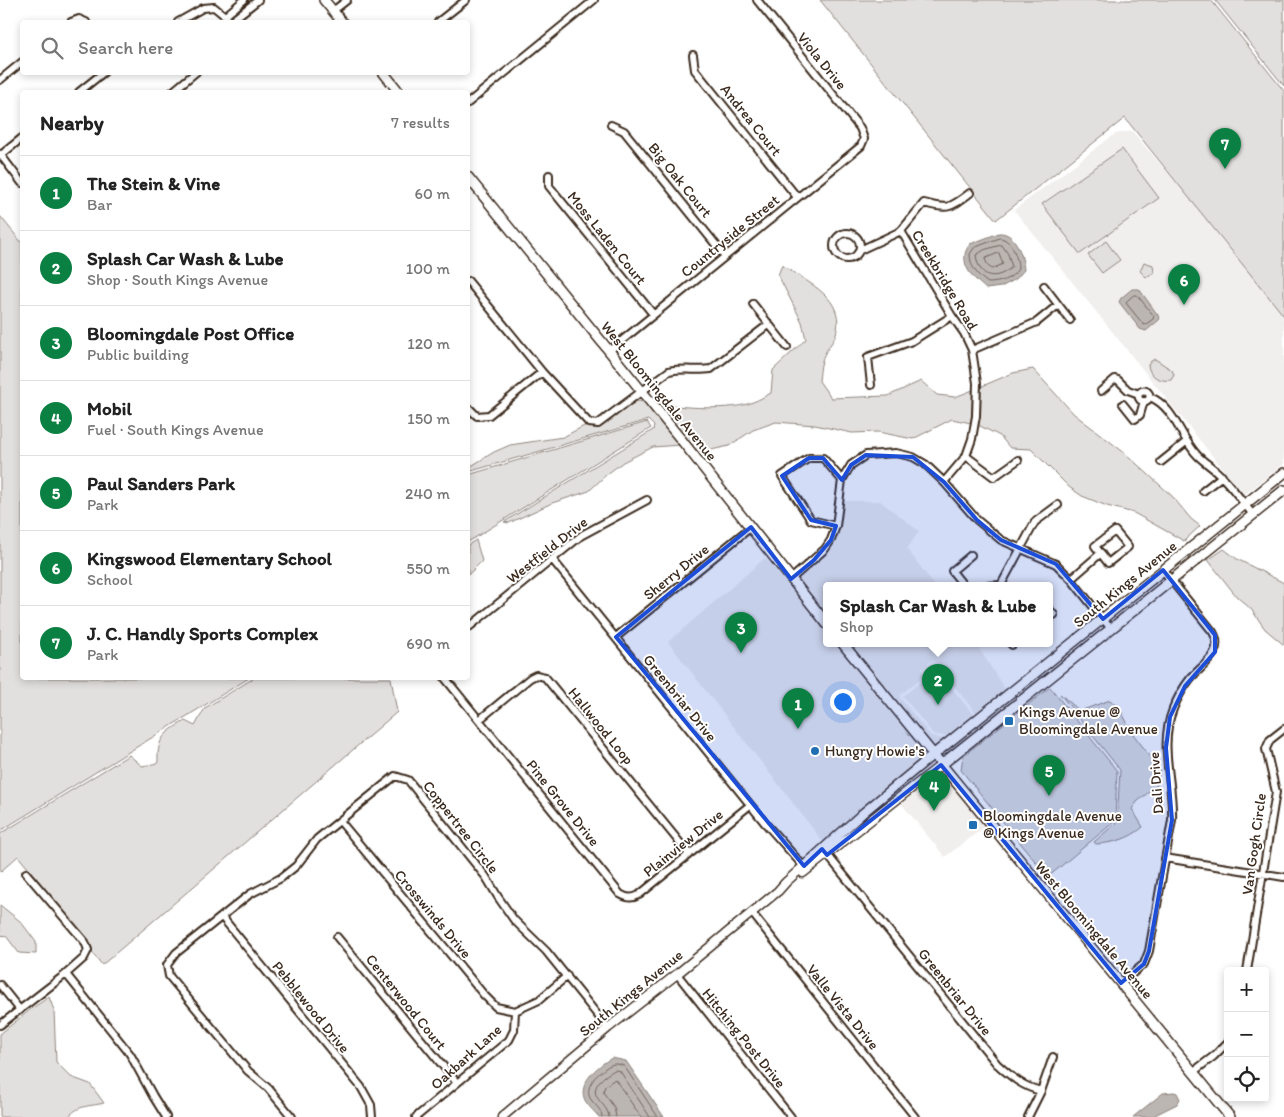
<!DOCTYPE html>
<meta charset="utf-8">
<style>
:root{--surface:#fff;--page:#f6f6f6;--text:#222;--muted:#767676;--line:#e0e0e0;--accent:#0b8043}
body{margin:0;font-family:Itim,sans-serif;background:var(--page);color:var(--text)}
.controls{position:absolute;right:15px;bottom:15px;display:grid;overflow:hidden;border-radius:5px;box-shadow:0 2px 8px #0003}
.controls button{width:45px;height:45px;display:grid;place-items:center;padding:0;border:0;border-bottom:1px solid var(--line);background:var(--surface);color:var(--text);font:25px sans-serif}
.you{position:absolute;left:842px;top:701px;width:18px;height:18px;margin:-12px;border:4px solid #fff;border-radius:50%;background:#1a73e8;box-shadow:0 0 0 8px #1a73e833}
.badge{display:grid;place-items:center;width:32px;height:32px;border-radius:50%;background:var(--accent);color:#fff;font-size:16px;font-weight:700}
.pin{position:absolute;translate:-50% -41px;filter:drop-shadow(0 1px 2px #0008)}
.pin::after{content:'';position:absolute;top:26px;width:18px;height:15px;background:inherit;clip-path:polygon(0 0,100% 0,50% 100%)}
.popup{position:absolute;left:823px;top:582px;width:230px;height:65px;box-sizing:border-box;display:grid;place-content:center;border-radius:5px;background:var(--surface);filter:drop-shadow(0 1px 4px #0005);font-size:16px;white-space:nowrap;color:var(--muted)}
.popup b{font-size:19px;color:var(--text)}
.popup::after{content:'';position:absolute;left:50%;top:100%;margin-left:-10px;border:10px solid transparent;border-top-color:var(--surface)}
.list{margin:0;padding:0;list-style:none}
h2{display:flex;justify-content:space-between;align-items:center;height:65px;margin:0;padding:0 20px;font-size:21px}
h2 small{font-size:16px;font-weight:400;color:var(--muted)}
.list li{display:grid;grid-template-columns:32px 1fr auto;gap:15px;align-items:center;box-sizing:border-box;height:75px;padding:0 20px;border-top:1px solid var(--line)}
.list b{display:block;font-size:19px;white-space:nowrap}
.list p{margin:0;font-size:16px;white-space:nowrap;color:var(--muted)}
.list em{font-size:16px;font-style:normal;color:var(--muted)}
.icon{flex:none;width:28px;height:28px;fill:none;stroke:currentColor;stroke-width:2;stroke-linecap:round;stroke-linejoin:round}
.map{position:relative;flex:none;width:1284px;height:1117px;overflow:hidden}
.search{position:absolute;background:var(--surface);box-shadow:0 2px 8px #0003;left:20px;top:20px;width:450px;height:55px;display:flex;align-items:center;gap:12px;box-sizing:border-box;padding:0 18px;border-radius:5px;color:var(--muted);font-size:19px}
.panel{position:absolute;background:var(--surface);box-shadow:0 2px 8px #0003;left:20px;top:90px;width:450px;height:590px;border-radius:5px}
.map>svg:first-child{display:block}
.built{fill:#f1efee;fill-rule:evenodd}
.green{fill:#e2e0de;stroke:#8e857e}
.water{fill:#bcb6b3;stroke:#887e77}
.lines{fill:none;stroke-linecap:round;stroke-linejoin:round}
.shore{stroke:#6f625a;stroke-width:1}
.minor-casing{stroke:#3b2a1e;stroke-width:10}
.tertiary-casing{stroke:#3b2a1e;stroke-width:11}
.secondary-casing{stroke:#3b2a1e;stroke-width:12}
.minor{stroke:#fff;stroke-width:6}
.tertiary{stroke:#fff;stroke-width:8}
.secondary{stroke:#fff;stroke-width:9}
.marked{fill:#1d4ed8;fill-opacity:0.2;stroke:#1d4ed8;stroke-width:4;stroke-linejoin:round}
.poi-dot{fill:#1f6fb2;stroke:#fff;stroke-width:2}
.labels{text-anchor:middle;stroke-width:4;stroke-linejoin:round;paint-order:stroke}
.street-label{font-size:15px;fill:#3b2a1e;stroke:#fff}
.poi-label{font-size:15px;fill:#3b2a1e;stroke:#fff;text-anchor:start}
</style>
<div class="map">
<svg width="1284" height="1117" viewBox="0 0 1284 1117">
<rect width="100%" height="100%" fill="#fff"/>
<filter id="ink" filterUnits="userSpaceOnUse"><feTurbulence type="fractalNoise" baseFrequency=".02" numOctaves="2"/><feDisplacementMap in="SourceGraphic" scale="10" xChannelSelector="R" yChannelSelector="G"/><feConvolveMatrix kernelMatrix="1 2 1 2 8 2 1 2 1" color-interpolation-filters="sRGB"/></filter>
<g filter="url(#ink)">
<path class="built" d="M1132 131 1206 217 1284 315V464L1244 495 1014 210 1115 134Z
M843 501H880L919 531 907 549 935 586H827V618L796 579 827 551 834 541 840 524Z
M765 558 787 582 789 581 827 630V644H838L928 755 824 843 668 642Z
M847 644H976L1007 692 934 750ZM931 661H934L976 713 975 717 950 737 943 739 931 736 900 698 901 694 925 675 922 671V668Z
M932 664 973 714 948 735 943 736 933 734 903 696 927 677 928 675 925 670Z
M940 770 986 826 945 857 900 802Z"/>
<path class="green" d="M820 0H1211L1284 91V316L1125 118 996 220Z
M1215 0H1284V86Z
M1122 149 1159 198 1080 254 1042 204Z
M0 216 22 243V678H249L0 831Z
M1106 241 1120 260 1102 273 1088 255Z
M1144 262 1153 265 1154 273 1146 277 1140 271Z
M782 265C807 283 849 298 835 337 831 345 824 352 822 361 820 367 820 374 819 381L831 398 888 396 921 381 937 395 955 397 973 390 971 423 952 419 913 439 878 432 852 433 815 425 776 422 753 430 729 446 702 452 694 449 657 403C679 408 733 411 753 402 759 400 765 396 771 393L773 370 806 339 802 322 778 275Z
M1155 359 1172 370 1174 375 1171 380C1160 382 1149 376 1148 365L1151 361Z
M1033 369 1074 414 1126 454 1172 496 1191 519 1200 526 1184 541 1134 513 1107 506 1082 496 1069 487 1031 449 1010 448 1000 436 978 425 980 387 1013 373Z
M636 401 646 402 680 445 653 447 623 462 606 475 589 491 552 503 509 523 504 522 653 430 654 426 648 420 468 472V468L494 452 510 445 563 437 586 425 600 427Z
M647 422 651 428 468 542V475Z
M476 540 482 561 468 575V545Z
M1224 549 1237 559 1284 583V645L1265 629 1251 609 1237 597 1208 560Z
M254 678H391L397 712 102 965 92 952V948L87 940 18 856 0 872V834L129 755 142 766 158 763C157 738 164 733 185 721L195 726 205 708Z
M1050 687 1117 771 1115 821 1048 877 961 770 963 756Z
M1060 694 1080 711 1110 700 1120 709 1133 734 1160 769 1157 785 1137 802 1132 809 1143 827C1129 839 1114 843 1096 844L1094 842 1117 822 1120 770Z
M0 905 21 922 36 942V954L19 953 6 936 0 935Z
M49 997 54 1010 56 1062 71 1077 90 1084 104 1103C88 1107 80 1104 68 1117H0V1034L31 1009Z"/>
<path class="water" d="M999 233C1016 232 1023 256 1024 270L1016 279 1001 287 986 289C976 280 963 270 965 255 965 251 968 247 970 244Z
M1132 289H1139L1160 318 1159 320 1146 331 1140 329 1119 302 1121 298Z
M612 1058 626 1061 664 1117H599C595 1112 589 1107 586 1102 575 1085 598 1065 612 1058Z
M1174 1092 1177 1093 1180 1099 1177 1104 1151 1117H1133L1163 1093Z"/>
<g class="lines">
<path class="shore" d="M1000 238C1012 239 1018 258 1018 269 1012 279 999 283 988 283 977 275 970 267 970 254L974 248Z
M1002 245 1008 254 1012 267C996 281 979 279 976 255L984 250Z
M999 253 1003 264 992 269 988 266 985 259Z
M1134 295H1137L1154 316 1153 319 1145 325 1143 324 1126 303 1127 301Z
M602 1117C602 1110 596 1106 592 1101 583 1090 594 1077 602 1071 610 1064 614 1062 624 1066L658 1117
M609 1117C608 1108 601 1104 597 1097 590 1086 606 1074 615 1070L620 1071 650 1117
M616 1117 614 1107 603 1092 605 1086 615 1079 641 1117"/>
<defs>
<path id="minor" d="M333 11 347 0
M225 16 244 0
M71 22 79 19 86 22
M178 22 203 8 214 7 225 16 230 22
M230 22 258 0
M438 22 466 0
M693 55 695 70 797 197
M0 80 22 62
M79 92 104 72
M172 92 196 72
M468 103 594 0
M611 125 624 131 725 256
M0 154 22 183
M1 155 22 138
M549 175V186L653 314
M901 231 952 316 964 333 972 350 977 383 976 416 972 439 966 456 944 482
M834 246a13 13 0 1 1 26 0a13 13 0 1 1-26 0Z
M860 250 901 231 924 203C949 210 950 208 970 193
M468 281 542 372 589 423 598 424 669 371C683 368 697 371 711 369L769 324
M1044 286 1070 320
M753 304 787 347
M972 350 1037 322 1058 305
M609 351 861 146 864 139 860 128 757 0
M871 385 868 357 912 341 952 316
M1138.5 396a5.5 5.5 0 1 1 11 0a5.5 5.5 0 1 1-11 0Z
M1101 391 1115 379 1118 380 1128 390 1139 394
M1150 397C1175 407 1180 438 1198 456 1205 463 1214 468 1221 476 1233 488 1243 502 1253 515
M1123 404 1135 419 1140 415 1144 401
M468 407 477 416 489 415 542 372
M966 456 994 477 1018 460
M1161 462 1186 442
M1203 491 1222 476
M836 526 811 520 782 476 809 458H823L842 480
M1115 531 1128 547 1108 563 1095 546Z
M552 559 765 823 806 869
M791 579 825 549 831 540 836 526 842 480 851 465 866 455 896 453 913 457 925 464 944 482 977 520 1001 540 1056 564 1071 579 1111 629
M1071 579 1101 553
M1001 585 1035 522 1058 505
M964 586 952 571 971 555
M986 586 1001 585
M1049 609 1054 615
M468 628 582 535 647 500
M616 637 751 527
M1011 644 1012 645
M445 678 620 894C627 898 632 899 639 895L750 805
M479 720 530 678 536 675 545 677 689 854
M340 821 484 995 496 1007 515 1011
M825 852 997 1064C1012 1077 1021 1086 1041 1091
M1165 858 1284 877
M752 913 915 1117
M222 917 361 1087 371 1105 372 1117
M337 937 457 1083
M1247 971 1276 792 1266 749 1270 740 1284 729
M66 974 130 1054 153 1096 166 1117
M677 974 791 1117
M1121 983 1144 964 1149 951 1172 820C1174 782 1158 747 1173 709 1177 699 1183 688 1190 679 1202 665 1225 653 1213 632L1163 570
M0 985 20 1010
M515 1011 539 1000 567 976
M0 1025 66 974 84 958 88 950 85 942 26 873
M1193 1072 1214 1056 1228 1042
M292 1117 268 1088 248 1071 169 976 167 965 176 953 250 894 281 878 296 866 317 839 395 776 408 780 486 877 498 897 514 920 546 951 608 1028
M416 1117 509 1040 514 1030 515 1011
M1028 1117 1041 1091 1053 1057"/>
<path id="tertiary" d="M803 873 941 765
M502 1117 608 1028 677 974 778 891 786 882 864 812 933 755"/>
<path id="secondary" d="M324 0 342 22
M383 72 399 92
M468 177 683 442 827 624
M843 644 1230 1117
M933 755 1284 473
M941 765 1284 490"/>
</defs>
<use href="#minor" class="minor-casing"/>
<use href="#tertiary" class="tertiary-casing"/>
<use href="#secondary" class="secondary-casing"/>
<use href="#minor" class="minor"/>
<use href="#tertiary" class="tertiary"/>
<use href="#secondary" class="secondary"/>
</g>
</g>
<path class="marked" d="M866 455 913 457 944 482 977 520 1001 540 1056 564 1103 619 1163 570 1215 635V652L1185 686 1170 717 1166 748 1172 820 1149 951 1144 964 1121 983 941 765 827 855 822 849 804 866 616 637 751 527 791 579 814 560 831 540 836 526 811 520 782 476 809 458H823L842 480 851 465Z"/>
<g class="poi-dot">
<rect x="1004" y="716" width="10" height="10" rx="2.5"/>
<circle cx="815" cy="751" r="5"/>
<rect x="968" y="820" width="10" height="10" rx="2.5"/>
</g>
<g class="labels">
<g class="street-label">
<text transform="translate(822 61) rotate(51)" y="5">Viola Drive</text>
<text transform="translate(751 120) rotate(51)" y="5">Andrea Court</text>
<text transform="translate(680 180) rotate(51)" y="5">Big Oak Court</text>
<text transform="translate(730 236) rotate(-39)" y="5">Countryside Street</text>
<text transform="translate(607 238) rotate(51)" y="5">Moss Laden Court</text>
<text transform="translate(945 280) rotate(59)" y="5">Creekbridge Road</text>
<text transform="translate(659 391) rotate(51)" y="5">West Bloomingdale Avenue</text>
<text transform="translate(547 550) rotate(-38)" y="5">Westfield Drive</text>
<text transform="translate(676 572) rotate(-39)" y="5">Sherry Drive</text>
<text transform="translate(1125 584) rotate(-39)" y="5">South Kings Avenue</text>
<text transform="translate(680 698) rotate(51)" y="5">Greenbriar Drive</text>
<text transform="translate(601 726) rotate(51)" y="5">Hallwood Loop</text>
<text transform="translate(1156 783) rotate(-94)" y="5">Dali Drive</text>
<text transform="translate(563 803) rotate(51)" y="5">Pine Grove Drive</text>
<text transform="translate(461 827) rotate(52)" y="5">Coppertree Circle</text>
<text transform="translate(683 843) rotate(-39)" y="5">Plainview Drive</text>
<text transform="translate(1254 844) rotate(-82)" y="5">Van Gogh Circle</text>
<text transform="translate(433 914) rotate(50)" y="5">Crosswinds Drive</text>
<text transform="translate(1094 930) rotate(50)" y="5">West Bloomingdale Avenue</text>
<text transform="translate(955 992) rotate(51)" y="5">Greenbriar Drive</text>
<text transform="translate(631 993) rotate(-39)" y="5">South Kings Avenue</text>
<text transform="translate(406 1002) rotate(51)" y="5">Centerwood Court</text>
<text transform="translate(311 1007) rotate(51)" y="5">Pebblewood Drive</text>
<text transform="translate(843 1007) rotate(51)" y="5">Valle Vista Drive</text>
<text transform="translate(744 1038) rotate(51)" y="5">Hitching Post Drive</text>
<text transform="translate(466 1057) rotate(-42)" y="5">Oakbark Lane</text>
</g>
<g class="poi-label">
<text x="1019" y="717">Kings Avenue @<tspan x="1019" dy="17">Bloomingdale Avenue</tspan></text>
<text x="825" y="756">Hungry Howie's</text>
<text x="983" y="821">Bloomingdale Avenue<tspan x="983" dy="17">@ Kings Avenue</tspan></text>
</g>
</g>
</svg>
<div class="controls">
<button>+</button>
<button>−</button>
<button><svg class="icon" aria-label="locate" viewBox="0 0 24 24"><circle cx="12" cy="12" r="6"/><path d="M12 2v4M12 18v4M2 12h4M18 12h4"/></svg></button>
</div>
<div class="you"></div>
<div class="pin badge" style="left:798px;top:729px">1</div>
<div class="pin badge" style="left:938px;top:705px">2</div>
<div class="popup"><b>Splash Car Wash &amp; Lube</b>Shop</div>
<div class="pin badge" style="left:741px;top:653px">3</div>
<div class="pin badge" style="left:934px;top:811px">4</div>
<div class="pin badge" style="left:1049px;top:796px">5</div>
<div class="pin badge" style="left:1184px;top:305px">6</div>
<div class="pin badge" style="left:1225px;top:169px">7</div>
<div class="search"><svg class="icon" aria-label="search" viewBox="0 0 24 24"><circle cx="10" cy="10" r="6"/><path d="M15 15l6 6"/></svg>Search here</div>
<section class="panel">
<h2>Nearby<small>7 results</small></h2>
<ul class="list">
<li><span class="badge">1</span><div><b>The Stein &amp; Vine</b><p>Bar</p></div><em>60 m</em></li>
<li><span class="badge">2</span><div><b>Splash Car Wash &amp; Lube</b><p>Shop · South Kings Avenue</p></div><em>100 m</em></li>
<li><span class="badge">3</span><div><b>Bloomingdale Post Office</b><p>Public building</p></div><em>120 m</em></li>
<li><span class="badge">4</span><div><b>Mobil</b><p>Fuel · South Kings Avenue</p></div><em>150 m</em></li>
<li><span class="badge">5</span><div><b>Paul Sanders Park</b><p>Park</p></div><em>240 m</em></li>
<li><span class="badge">6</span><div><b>Kingswood Elementary School</b><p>School</p></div><em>550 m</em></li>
<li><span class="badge">7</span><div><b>J. C. Handly Sports Complex</b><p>Park</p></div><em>690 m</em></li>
</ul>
</section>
</div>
